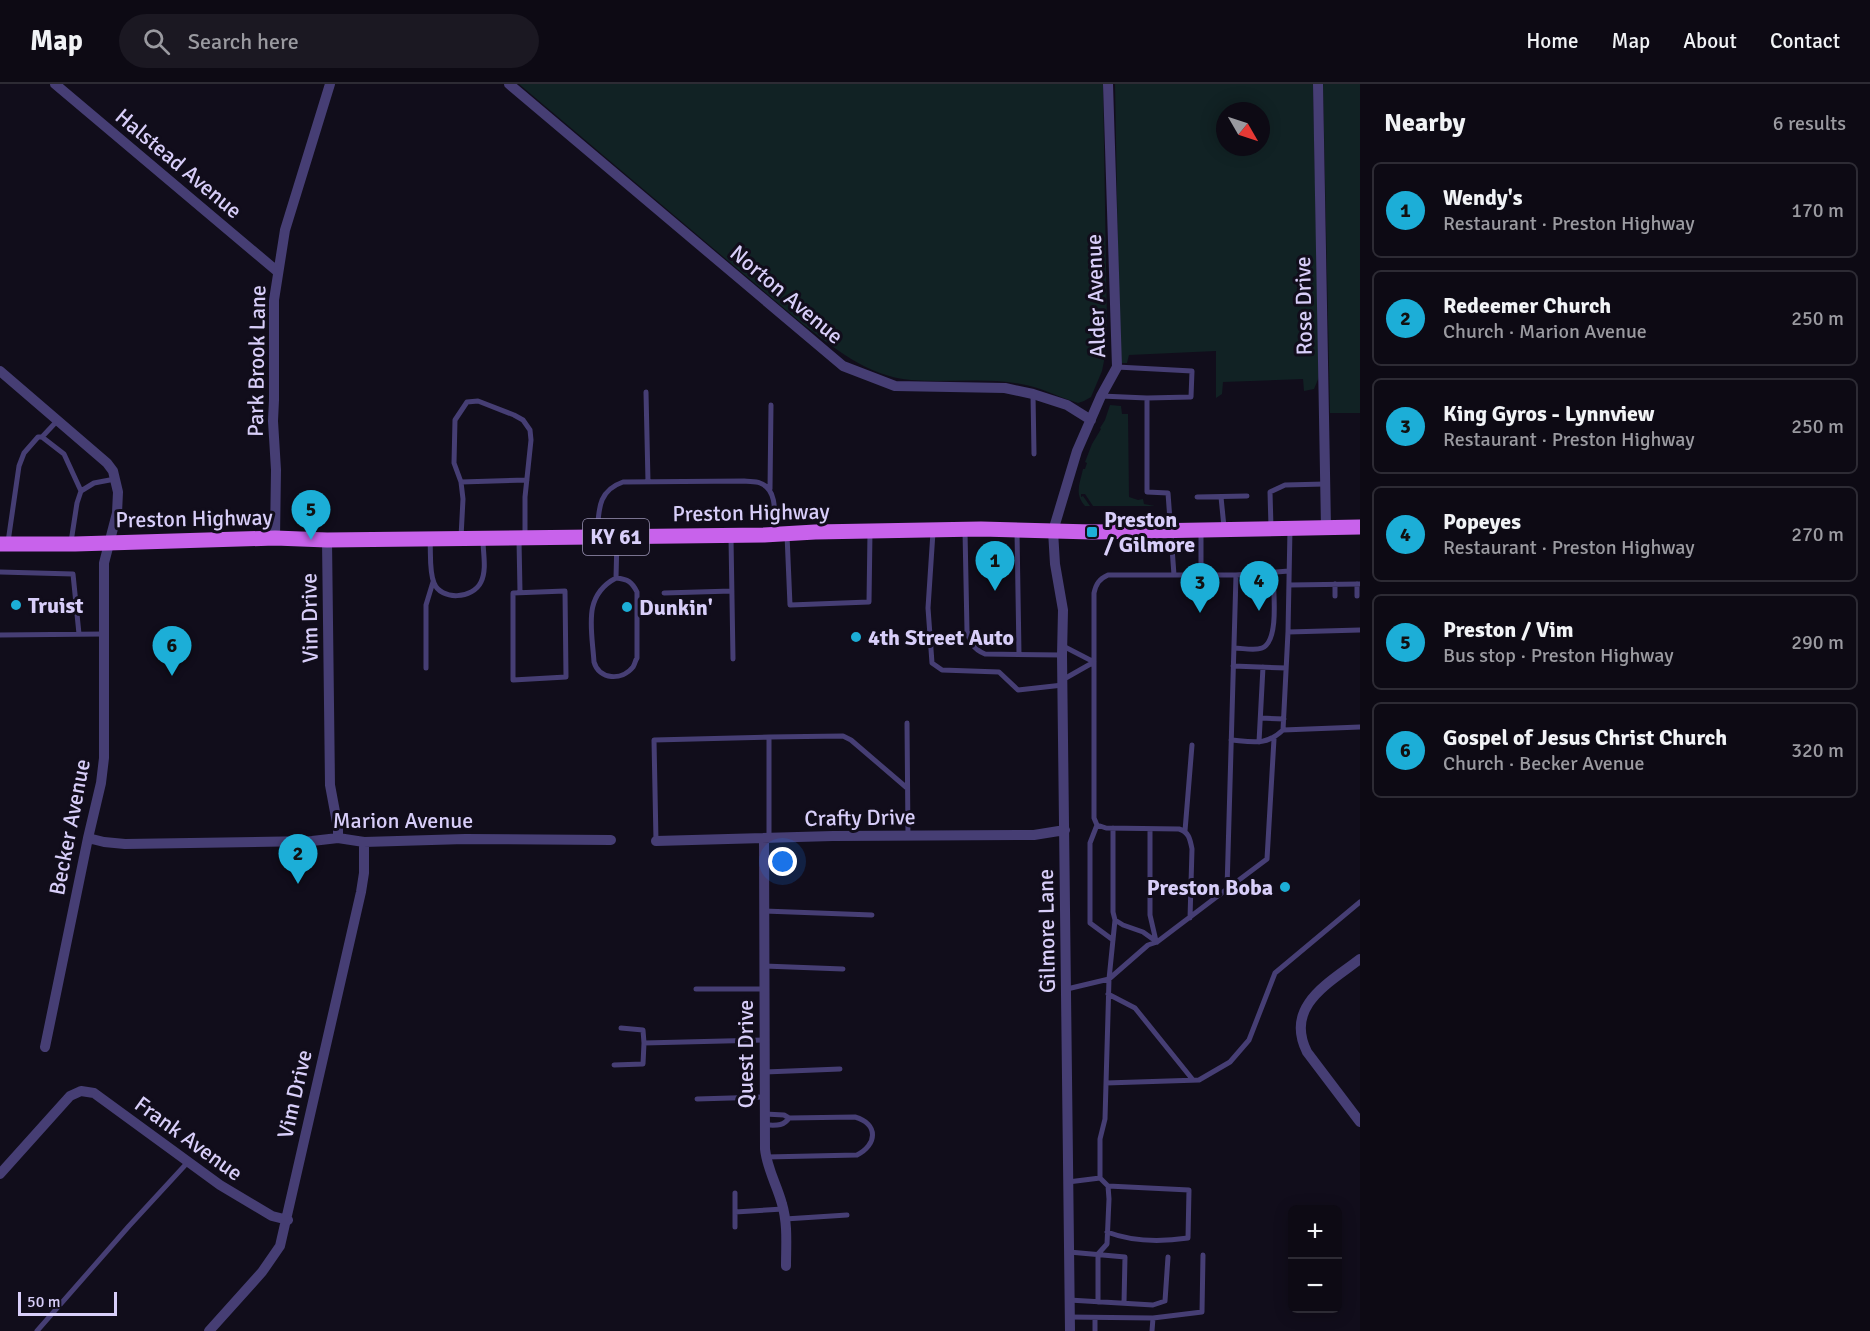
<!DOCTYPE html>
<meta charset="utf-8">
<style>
:root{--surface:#0d0a14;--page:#1b1822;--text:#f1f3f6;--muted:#9a9aa0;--line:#2d2b34;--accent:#1caed7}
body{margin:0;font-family:Signika,sans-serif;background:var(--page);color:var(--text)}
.controls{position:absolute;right:18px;bottom:18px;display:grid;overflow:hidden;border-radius:9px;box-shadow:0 3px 15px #0003}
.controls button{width:54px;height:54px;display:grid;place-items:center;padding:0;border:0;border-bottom:2px solid var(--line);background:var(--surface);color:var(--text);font:30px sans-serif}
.compass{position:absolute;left:1216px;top:18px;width:54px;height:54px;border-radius:50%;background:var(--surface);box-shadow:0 3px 15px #0003;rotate:129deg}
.scale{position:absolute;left:18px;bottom:15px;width:99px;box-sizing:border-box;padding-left:6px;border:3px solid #d8cef9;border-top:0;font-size:16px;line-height:21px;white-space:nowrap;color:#d8cef9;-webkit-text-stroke:4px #110d1b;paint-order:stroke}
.you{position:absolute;left:783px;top:778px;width:21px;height:21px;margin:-15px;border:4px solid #fff;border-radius:50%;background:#1a73e8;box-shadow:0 0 0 9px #1a73e833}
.badge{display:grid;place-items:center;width:39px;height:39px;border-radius:50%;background:var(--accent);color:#111;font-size:20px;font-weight:700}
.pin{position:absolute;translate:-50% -50px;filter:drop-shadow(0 2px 3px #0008)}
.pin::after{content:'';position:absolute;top:32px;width:21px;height:18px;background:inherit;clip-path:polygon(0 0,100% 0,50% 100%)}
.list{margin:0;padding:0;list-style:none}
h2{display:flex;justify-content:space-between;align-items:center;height:78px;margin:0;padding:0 24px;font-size:26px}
h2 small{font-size:20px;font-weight:400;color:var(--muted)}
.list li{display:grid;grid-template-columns:39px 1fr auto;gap:18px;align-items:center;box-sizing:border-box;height:96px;margin:0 12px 12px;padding:0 12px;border:2px solid var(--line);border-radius:9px}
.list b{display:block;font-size:22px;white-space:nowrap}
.list p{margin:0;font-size:20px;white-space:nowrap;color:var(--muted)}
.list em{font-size:20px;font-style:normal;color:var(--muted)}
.icon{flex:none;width:33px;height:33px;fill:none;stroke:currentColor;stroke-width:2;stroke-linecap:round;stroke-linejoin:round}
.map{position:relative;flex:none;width:1360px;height:1247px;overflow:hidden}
header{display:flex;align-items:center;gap:36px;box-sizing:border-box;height:84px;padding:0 30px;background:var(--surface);border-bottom:2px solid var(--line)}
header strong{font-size:28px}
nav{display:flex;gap:33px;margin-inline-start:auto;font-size:21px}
.search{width:420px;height:54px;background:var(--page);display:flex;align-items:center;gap:15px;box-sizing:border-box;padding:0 21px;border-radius:33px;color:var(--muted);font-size:22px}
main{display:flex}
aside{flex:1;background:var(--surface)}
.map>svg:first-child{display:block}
.green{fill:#112224;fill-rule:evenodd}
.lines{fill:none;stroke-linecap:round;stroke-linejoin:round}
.service{stroke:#463e74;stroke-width:5}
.minor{stroke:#463e74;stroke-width:10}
.primary{stroke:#c862eb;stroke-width:15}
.poi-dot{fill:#1caed7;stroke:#110d1b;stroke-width:2}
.labels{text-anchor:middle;stroke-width:6;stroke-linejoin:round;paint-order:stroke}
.shield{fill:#110d1b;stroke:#9c94b6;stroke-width:1.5}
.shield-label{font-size:21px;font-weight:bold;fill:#d8cef9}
.street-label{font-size:22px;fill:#d8cef9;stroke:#110d1b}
.poi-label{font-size:22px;font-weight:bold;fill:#d8cef9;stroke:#110d1b;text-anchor:start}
</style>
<header>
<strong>Map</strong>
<div class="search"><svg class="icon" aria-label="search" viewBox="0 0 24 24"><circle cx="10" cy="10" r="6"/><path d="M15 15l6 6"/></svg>Search here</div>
<nav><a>Home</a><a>Map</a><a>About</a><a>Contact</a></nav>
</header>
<main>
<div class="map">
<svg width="1360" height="1247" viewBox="0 0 1360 1247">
<rect width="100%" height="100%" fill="#110d1b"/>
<path class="green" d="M519 0H1103L1107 241 1105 272 1102 287 1091 313 1084 317 1078 319C1058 313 1041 303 1021 300 985 293 948 299 911 296 866 292 833 263 799 237Z
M1115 0H1313L1319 293 1314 305 1304 307 1303 295 1223 298 1222 310 1216 314V267L1129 271 1127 279H1120ZM1225 27H1261V63H1225Z
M1323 0H1360V329H1330Z
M1110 321 1121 322 1122 330H1128L1129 413 1138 416 1143 415 1144 420 1155 422H1093L1085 410H1081V413L1083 412 1090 422H1085C1074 410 1080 399 1083 385H1085L1087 379 1085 378 1092 360 1101 345 1100 344 1105 336Z"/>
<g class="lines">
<path class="service" d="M1117 283 1192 287 1191 313 1147 314
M646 308 648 398
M1033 310 1034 370
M1101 312 1147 314V408L1168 409 1174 491
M42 353 57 337
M461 398 527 396
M770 405 771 321
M1197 413 1247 412
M1221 413 1224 443
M1271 443 1270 408 1285 401 1325 400
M1290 445 1288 548 1360 546
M965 447 967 547C970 558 973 565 985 570L1062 571
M933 448 928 524 932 579 942 586 999 588 1018 606 1063 601
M1017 448 1019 570
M597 451C599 427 597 407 623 398L744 397C749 398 755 397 760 399 779 406 774 433 774 449
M787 451 790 521 869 518 870 448
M461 453 463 415 461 398 454 379 455 336 467 318 478 317 514 331 523 336 530 346 531 356 525 413V451
M731 454 733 575
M430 456C431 469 429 487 434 499 441 517 473 515 481 498 487 486 483 469 483 456
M519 456 520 508
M8 458 19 382 24 369 38 353H42L64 370 81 407
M71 458 77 419 81 407 94 399 115 395
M0 488 73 490 79 550
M1201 491V448
M1236 491 1289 487
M616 494C628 495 632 498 637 508V574C635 577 635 580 633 583 622 597 599 596 594 578 592 545 582 512 616 494Z
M616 494 617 454
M1335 500V512
M1289 501 1360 500
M565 507 566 593 513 596V509Z
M664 509 732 507
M1357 512V500
M1288 548 1283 646 1360 643
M0 551 104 550
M1063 562 1094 578
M1234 564C1242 564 1255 567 1262 564 1280 557 1273 505 1273 488
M1233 582 1286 584
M426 584V521L433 498
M1064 595 1094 578
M1261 634 1284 635
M907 639 908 752
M1231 656C1253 658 1266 662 1283 646
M1259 658 1263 583
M1097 741 1090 759V839L1113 856
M1113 744V828L1115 836 1123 841 1143 848 1157 858
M1150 745V831L1156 857
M1185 747 1192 661
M769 754V653L843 652 851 656 907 704
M656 757 654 656 769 653
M1227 805 1267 775 1274 655
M764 827 872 831
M764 882 843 885
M1109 895 1148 861 1157 858 1227 805 1236 491H1108C1099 495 1096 500 1094 509V734L1097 741 1106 744 1179 745C1189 748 1190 755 1192 765L1190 834
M1109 895 1115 836
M696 905H764
M1067 905 1109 895 1105 1035 1100 1055V1094L1068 1098
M1108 910 1135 924 1193 996
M621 944 643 946 644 959
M614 981 643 980 644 959 765 956
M765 988 840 985
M1106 999 1199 996 1230 978 1249 956 1275 889 1360 818
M697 1015 765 1013
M765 1030 784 1031 789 1034 855 1033C879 1040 877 1061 857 1071L766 1073
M765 1041C775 1041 783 1043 789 1034
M735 1109V1143
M735 1128 783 1125
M785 1135 847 1131
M1107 1148C1133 1158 1161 1158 1188 1154L1189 1106 1108 1102
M1069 1168 1125 1173 1124 1219
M1069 1216 1153 1221 1165 1217 1168 1173
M1098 1218V1170L1107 1160 1109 1115 1108 1102 1100 1094
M1069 1233 1153 1234 1152 1247
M1153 1234 1202 1228 1203 1171
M37 1247 129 1142 188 1078
M1095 1247V1234"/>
<path class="minor" d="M55 0 278 188
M509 0 843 282 895 302 1005 304 1033 310 1067 321 1091 336
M1318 0 1326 444
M0 287 107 379 113 387 118 408 117 429 104 479V674L101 699 88 754 45 963
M275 454 276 386 273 337 274 316V216L285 146 330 0
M327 456 330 701 338 744V754
M88 754 104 758 125 760 312 757 338 754 364 758 465 755 611 756
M764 754 765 1065C767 1085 777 1101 782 1120 788 1140 786 1162 786 1182
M656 757 833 752 1034 751 1065 746
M1360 875C1329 899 1284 922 1307 968L1360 1038
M0 1090 70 1012 81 1007 94 1009 220 1101 272 1132 288 1136
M209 1247 262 1188 280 1162 361 808 364 789V758
M1070 1247 1062 571 1063 526 1055 480 1053 447 1077 367 1101 312 1117 283 1108 0"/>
<path class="primary" d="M0 460H75L275 454 327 456 764 451 815 448 981 445 1092 448 1360 443"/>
</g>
<g class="poi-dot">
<rect x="1086" y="442" width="12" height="12" rx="3"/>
<circle cx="16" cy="521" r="6"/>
<circle cx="627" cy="523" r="6"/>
<circle cx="856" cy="553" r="6"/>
<circle cx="1285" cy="803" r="6"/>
</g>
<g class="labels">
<rect class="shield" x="583" y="435" width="66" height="36" rx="4.5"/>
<g class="shield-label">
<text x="616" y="460">KY 61</text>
</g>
<g class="street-label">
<text transform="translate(179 79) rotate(40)" y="8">Halstead Avenue</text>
<text transform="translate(787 210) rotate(40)" y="8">Norton Avenue</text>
<text transform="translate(1095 212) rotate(-92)" y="8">Alder Avenue</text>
<text transform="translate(1303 222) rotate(-91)" y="8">Rose Drive</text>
<text transform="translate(256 277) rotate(-89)" y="8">Park Brook Lane</text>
<text transform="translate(751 428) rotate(-1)" y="8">Preston Highway</text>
<text transform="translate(194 434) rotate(-1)" y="8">Preston Highway</text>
<text transform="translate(309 534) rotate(-91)" y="8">Vim Drive</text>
<text transform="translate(860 733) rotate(-1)" y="8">Crafty Drive</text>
<text x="403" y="744">Marion Avenue</text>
<text transform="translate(69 743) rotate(-79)" y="8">Becker Avenue</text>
<text transform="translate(1046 847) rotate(-91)" y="8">Gilmore Lane</text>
<text transform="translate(745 970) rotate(-90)" y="8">Quest Drive</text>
<text transform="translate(294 1010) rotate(-77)" y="8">Vim Drive</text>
<text transform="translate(189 1054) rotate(36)" y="8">Frank Avenue</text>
</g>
<g class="poi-label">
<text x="1104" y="443">Preston<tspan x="1104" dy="25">/ Gilmore</tspan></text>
<text x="28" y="529">Truist</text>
<text x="639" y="531">Dunkin'</text>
<text x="868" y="561">4th Street Auto</text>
<text x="1273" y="811" text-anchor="end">Preston Boba</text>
</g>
</g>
</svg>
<div class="controls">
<button>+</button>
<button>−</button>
</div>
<svg class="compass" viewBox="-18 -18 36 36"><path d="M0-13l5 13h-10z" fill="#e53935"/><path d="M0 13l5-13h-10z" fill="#9a9aa0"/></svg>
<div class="scale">50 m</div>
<div class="you"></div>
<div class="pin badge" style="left:995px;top:507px">1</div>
<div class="pin badge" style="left:298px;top:800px">2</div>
<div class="pin badge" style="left:1200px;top:529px">3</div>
<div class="pin badge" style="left:1259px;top:527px">4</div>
<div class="pin badge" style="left:311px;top:456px">5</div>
<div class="pin badge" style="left:172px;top:592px">6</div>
</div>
<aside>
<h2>Nearby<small>6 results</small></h2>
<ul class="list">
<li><span class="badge">1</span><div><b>Wendy's</b><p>Restaurant · Preston Highway</p></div><em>170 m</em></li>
<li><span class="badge">2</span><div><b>Redeemer Church</b><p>Church · Marion Avenue</p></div><em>250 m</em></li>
<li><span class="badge">3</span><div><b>King Gyros - Lynnview</b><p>Restaurant · Preston Highway</p></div><em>250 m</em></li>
<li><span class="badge">4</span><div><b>Popeyes</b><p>Restaurant · Preston Highway</p></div><em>270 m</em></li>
<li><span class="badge">5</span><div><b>Preston / Vim</b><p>Bus stop · Preston Highway</p></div><em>290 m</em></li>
<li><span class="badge">6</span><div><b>Gospel of Jesus Christ Church</b><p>Church · Becker Avenue</p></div><em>320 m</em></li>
</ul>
</aside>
</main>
